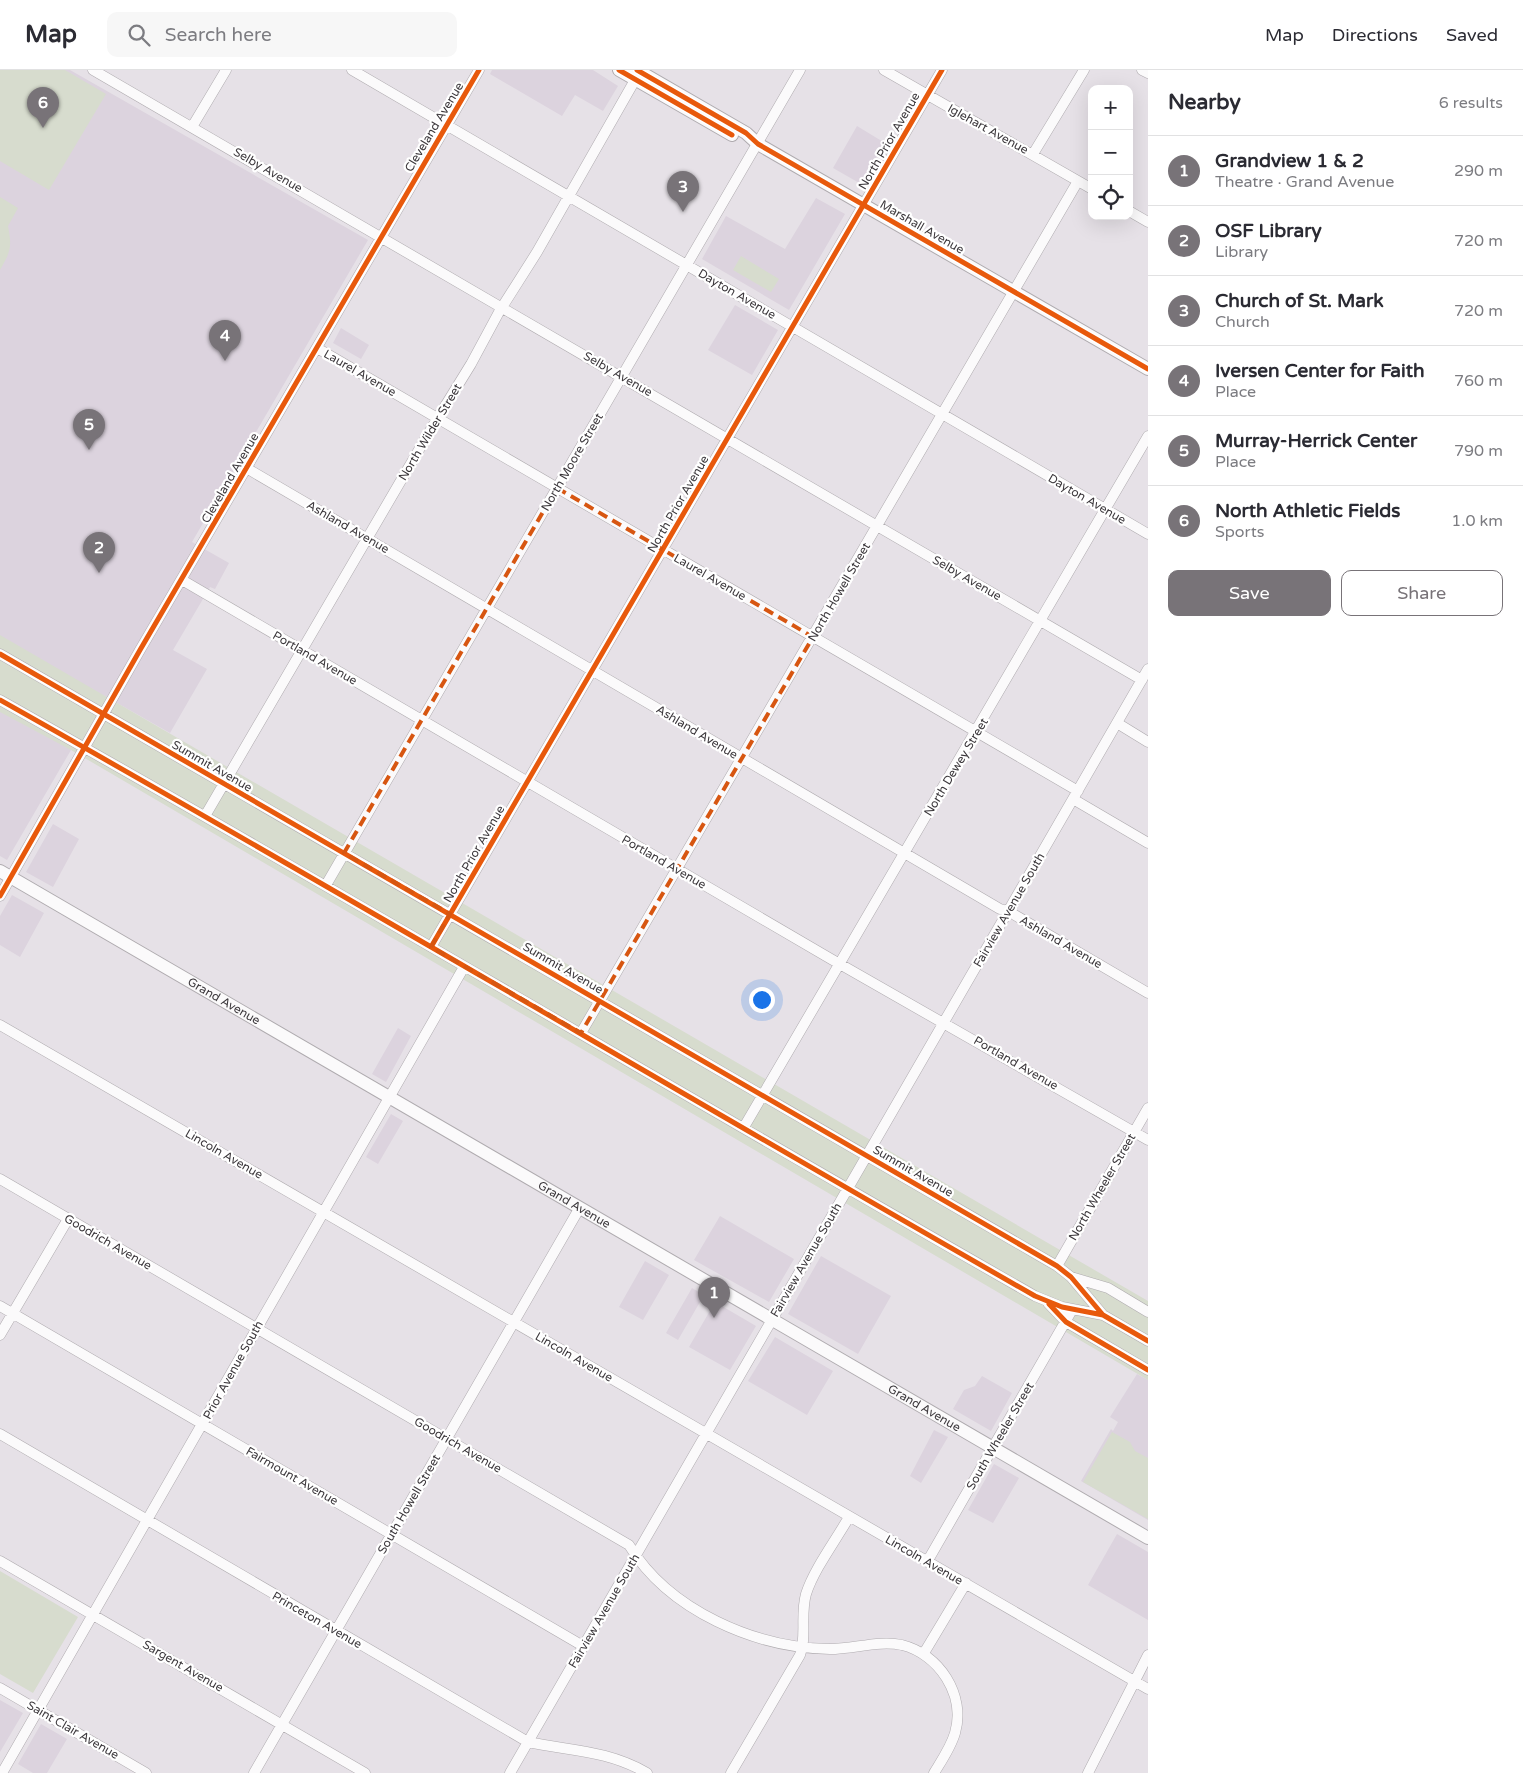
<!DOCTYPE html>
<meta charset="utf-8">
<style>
:root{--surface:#fff;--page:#f7f7f7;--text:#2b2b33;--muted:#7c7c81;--line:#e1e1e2;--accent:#787378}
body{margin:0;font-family:"Varela Round",sans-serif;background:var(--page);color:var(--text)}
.controls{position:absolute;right:15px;top:15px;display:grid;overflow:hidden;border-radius:10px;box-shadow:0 5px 20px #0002}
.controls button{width:45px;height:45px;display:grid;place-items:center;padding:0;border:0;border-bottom:1px solid var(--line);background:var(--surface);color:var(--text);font:25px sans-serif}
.you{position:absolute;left:761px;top:929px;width:18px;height:18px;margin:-12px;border:4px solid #fff;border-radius:50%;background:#1a73e8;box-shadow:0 0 0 8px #1a73e833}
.badge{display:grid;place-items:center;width:32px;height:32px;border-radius:50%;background:var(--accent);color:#fff;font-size:16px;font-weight:700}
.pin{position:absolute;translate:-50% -41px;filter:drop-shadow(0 1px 2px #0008)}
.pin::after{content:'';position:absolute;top:26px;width:18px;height:15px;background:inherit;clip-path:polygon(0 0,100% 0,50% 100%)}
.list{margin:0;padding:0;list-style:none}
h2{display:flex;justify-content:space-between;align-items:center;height:65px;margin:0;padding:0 20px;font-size:21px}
h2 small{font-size:16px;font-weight:400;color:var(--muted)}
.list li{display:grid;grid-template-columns:32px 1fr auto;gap:15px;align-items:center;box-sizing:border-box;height:70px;padding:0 20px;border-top:1px solid var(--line)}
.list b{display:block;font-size:19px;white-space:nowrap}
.list p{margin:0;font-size:16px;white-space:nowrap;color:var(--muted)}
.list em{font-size:16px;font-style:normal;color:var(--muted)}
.actions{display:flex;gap:10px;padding:15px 20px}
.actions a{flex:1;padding:11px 0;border:1px solid var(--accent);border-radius:10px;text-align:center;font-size:18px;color:var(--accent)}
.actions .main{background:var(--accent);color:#fff}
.icon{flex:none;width:28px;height:28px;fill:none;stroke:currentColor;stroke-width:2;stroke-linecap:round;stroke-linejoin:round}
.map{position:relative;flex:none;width:1148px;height:1703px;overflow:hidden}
header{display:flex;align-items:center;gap:30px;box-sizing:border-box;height:70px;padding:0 25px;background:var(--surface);border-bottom:1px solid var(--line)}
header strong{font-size:24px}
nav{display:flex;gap:28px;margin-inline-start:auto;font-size:18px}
.search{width:350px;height:45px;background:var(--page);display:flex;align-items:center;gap:12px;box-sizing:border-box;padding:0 18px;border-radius:10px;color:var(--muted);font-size:19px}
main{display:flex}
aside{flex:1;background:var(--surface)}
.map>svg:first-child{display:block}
.built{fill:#dcd3de}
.green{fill:#d7dcce}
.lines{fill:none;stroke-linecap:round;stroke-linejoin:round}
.minor-casing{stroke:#afabaf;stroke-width:11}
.major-casing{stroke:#afabaf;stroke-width:14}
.minor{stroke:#fbfafb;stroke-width:10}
.major{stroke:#fbfafb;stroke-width:12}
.cycleway-casing{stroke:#fff;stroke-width:8}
.cycleway{stroke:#e8590c;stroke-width:5}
.marked{fill:none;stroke:#d75611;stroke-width:4;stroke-dasharray:10 6;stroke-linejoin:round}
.labels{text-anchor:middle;stroke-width:4.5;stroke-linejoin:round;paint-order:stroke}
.street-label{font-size:12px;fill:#3c383c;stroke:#fff}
</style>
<header>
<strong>Map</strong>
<div class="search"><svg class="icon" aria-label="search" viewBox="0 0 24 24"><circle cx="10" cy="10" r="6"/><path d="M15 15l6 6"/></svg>Search here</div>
<nav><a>Map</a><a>Directions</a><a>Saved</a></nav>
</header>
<main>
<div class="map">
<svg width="1148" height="1703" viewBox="0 0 1148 1703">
<rect width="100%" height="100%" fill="#e6e1e7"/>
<path class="built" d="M0 0H70L368 170 192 472 229 493 215 519 210 517 173 580 207 599 170 663 103 625 7 790 0 786Z
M492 0H593L618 16 603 41 575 25 562 46 490 4Z
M857 56 885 73 861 114 833 98Z
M816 128 845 144 789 240 702 189 726 146 785 179Z
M735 235 778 260 752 305 708 280Z
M341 258 369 275 361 289 333 273Z
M53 754 79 769 53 817 26 802Z
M12 825 44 843 20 887 0 875V846Z
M398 958 411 966 386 1012 372 1004Z
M391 1044 403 1051 378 1094 366 1087Z
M720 1146 794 1189 769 1232 694 1190Z
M821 1186 891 1226 858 1284 788 1244Z
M645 1191 669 1205 643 1250 619 1237Z
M692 1218 704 1225 678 1270 666 1263Z
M715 1232 756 1256 730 1300 689 1277Z
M775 1267 833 1301 807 1345 748 1311Z
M1137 1304 1148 1310V1450L1081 1411 1111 1359 1113 1361 1118 1352 1110 1347Z
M982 1306 1012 1323 991 1361 953 1339 964 1320 975 1316Z
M934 1360 948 1367 921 1413 910 1406Z
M994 1394 1019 1408 993 1453 968 1440Z
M1117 1464 1148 1482V1550L1088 1515Z
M0 1630 23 1643 0 1682Z
M41 1654 67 1669 47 1703H33L18 1694Z"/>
<path class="green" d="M0 0H65L106 24 49 120 0 91Z
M0 127 18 138 8 156C12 177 11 181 0 200Z
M741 186 779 209 771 222 733 200Z
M0 565 1148 1231V1310L71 680 0 642Z
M1112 1362 1130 1372 1135 1381 1148 1388V1449L1083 1412Z
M0 1501 78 1547 33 1623 0 1604Z"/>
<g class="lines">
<defs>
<path id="minor" d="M93 0 1142 610
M352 0 1148 464
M884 0 1092 119
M1142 0 1148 3
M192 57 226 0
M1033 84 1084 0
M1129 141 1148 152
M317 278 1078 721
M248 399 1000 839 1008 841 1148 923
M182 510 831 889 1148 1070
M0 584 1057 1196 1071 1207 1103 1245 1148 1271
M0 630C347 825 689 1029 1035 1226L1062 1237 1103 1245
M1117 653 1148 672
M1073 729 1148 773
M205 746 434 354 471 294 499 242 537 182 635 10
M326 815 800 0
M0 826 140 580 479 0
M431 877 942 0
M0 955 1148 1619
M581 963 1078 111
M744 1057 1148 366
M0 1109 629 1475C669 1541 756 1578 830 1579 854 1579 879 1570 902 1575 939 1584 966 1625 955 1663 951 1677 942 1690 934 1703
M1057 1196 1148 1038
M1071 1207 1108 1218 1148 1242
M1048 1233 1066 1252 1148 1300
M0 1236 583 1576
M0 1265 68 1149
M0 1364 528 1672C570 1681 607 1680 647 1703
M0 1491 365 1703
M927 1492 1072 1240
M924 1583 966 1513
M0 1618 146 1703
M2 1703 464 897
M254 1703 579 1139
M510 1703 1148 599
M731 1703 800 1585C807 1567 800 1545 806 1524 814 1499 836 1470 849 1447
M1088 1703 1148 1585"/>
<g id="major">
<path d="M619 0 732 65"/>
<path d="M637 0 746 63 758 74 1148 299"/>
<path id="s1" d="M0 801 1148 1468"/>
</g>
</defs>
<use href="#minor" class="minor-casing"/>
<use href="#major" class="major-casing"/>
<use href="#minor" class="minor"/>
<use href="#major" class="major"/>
<defs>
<path id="cycleway" d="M619 0 732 65
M637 0 746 63 758 74 1148 299
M0 584 1057 1196 1071 1207 1103 1245 1148 1271
M0 630C347 825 689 1029 1035 1226L1062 1237 1103 1245
M0 826 140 580 479 0
M431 877 942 0
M1049 1234 1066 1252 1148 1300"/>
</defs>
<use href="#cycleway" class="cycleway-casing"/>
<use href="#cycleway" class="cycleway"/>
</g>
<path class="marked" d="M557 418 813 567 581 963 431 877 450 844 344 783Z"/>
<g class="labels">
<g class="street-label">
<text transform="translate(434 57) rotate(-59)" y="4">Cleveland Avenue</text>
<text transform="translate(988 59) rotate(29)" y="4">Iglehart Avenue</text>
<text transform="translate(889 71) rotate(-60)" y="4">North Prior Avenue</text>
<text transform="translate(268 100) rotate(30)" y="4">Selby Avenue</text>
<text transform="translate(922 157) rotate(30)" y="4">Marshall Avenue</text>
<text transform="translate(737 224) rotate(30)" y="4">Dayton Avenue</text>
<text transform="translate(360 303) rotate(30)" y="4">Laurel Avenue</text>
<text transform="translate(618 304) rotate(30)" y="4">Selby Avenue</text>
<text transform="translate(430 362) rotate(-59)" y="4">North Wilder Street</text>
<text transform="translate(572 392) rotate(-60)" y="4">North Moore Street</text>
<text transform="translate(230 408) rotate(-60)" y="4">Cleveland Avenue</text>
<text transform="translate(1087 429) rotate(30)" y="4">Dayton Avenue</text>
<text transform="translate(678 434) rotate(-60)" y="4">North Prior Avenue</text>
<text transform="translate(348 457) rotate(30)" y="4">Ashland Avenue</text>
<text transform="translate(710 507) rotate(30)" y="4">Laurel Avenue</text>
<text transform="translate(967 508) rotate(30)" y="4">Selby Avenue</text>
<text transform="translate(839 522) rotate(-60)" y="4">North Howell Street</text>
<text transform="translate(315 588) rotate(30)" y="4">Portland Avenue</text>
<text transform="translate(697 662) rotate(31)" y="4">Ashland Avenue</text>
<text transform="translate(212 696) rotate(30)" y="4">Summit Avenue</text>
<text transform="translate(956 697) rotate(-59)" y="4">North Dewey Street</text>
<text transform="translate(474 784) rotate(-60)" y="4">North Prior Avenue</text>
<text transform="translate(664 792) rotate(30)" y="4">Portland Avenue</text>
<text transform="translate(1009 840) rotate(-60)" y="4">Fairview Avenue South</text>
<text transform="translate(1061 872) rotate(30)" y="4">Ashland Avenue</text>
<text transform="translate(563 898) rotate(30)" y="4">Summit Avenue</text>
<text dy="4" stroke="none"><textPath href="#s1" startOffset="259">Grand Avenue</textPath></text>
<text transform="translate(1016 993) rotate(30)" y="4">Portland Avenue</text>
<text transform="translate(224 1084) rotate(30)" y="4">Lincoln Avenue</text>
<text transform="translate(913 1101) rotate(30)" y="4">Summit Avenue</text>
<text transform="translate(1102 1117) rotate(-60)" y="4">North Wheeler Street</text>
<text dy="4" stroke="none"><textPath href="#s1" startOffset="664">Grand Avenue</textPath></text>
<text transform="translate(108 1172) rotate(30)" y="4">Goodrich Avenue</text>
<text transform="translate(806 1190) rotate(-60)" y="4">Fairview Avenue South</text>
<text transform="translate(574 1287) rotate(30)" y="4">Lincoln Avenue</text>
<text transform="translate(233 1300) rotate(-61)" y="4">Prior Avenue South</text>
<text dy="4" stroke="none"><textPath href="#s1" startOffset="1069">Grand Avenue</textPath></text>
<text transform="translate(1000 1366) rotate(-60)" y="4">South Wheeler Street</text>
<text transform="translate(458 1375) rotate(30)" y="4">Goodrich Avenue</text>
<text transform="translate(292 1406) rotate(30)" y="4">Fairmount Avenue</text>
<text transform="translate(409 1434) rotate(-60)" y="4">South Howell Street</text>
<text transform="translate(924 1490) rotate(30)" y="4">Lincoln Avenue</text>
<text transform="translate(604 1541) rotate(-60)" y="4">Fairview Avenue South</text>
<text transform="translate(317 1550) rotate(30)" y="4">Princeton Avenue</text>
<text transform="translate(183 1596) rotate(30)" y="4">Sargent Avenue</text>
<text transform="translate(73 1660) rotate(30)" y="4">Saint Clair Avenue</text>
</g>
</g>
</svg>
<div class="controls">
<button>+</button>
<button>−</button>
<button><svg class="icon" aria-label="locate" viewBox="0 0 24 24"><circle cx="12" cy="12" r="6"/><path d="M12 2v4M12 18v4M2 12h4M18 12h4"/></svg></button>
</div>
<div class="you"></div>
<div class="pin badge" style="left:714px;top:1248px">1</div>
<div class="pin badge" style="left:99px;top:503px">2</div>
<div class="pin badge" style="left:683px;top:142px">3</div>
<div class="pin badge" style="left:225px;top:291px">4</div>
<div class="pin badge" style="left:89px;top:380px">5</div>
<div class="pin badge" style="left:43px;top:58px">6</div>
</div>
<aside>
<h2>Nearby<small>6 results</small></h2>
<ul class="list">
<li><span class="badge">1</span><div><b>Grandview 1 &amp; 2</b><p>Theatre · Grand Avenue</p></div><em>290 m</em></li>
<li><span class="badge">2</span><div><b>OSF Library</b><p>Library</p></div><em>720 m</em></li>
<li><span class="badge">3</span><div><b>Church of St. Mark</b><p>Church</p></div><em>720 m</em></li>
<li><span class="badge">4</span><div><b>Iversen Center for Faith</b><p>Place</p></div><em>760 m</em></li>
<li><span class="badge">5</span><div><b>Murray-Herrick Center</b><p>Place</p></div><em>790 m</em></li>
<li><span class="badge">6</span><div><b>North Athletic Fields</b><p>Sports</p></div><em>1.0 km</em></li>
</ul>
<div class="actions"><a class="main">Save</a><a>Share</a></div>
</aside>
</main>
